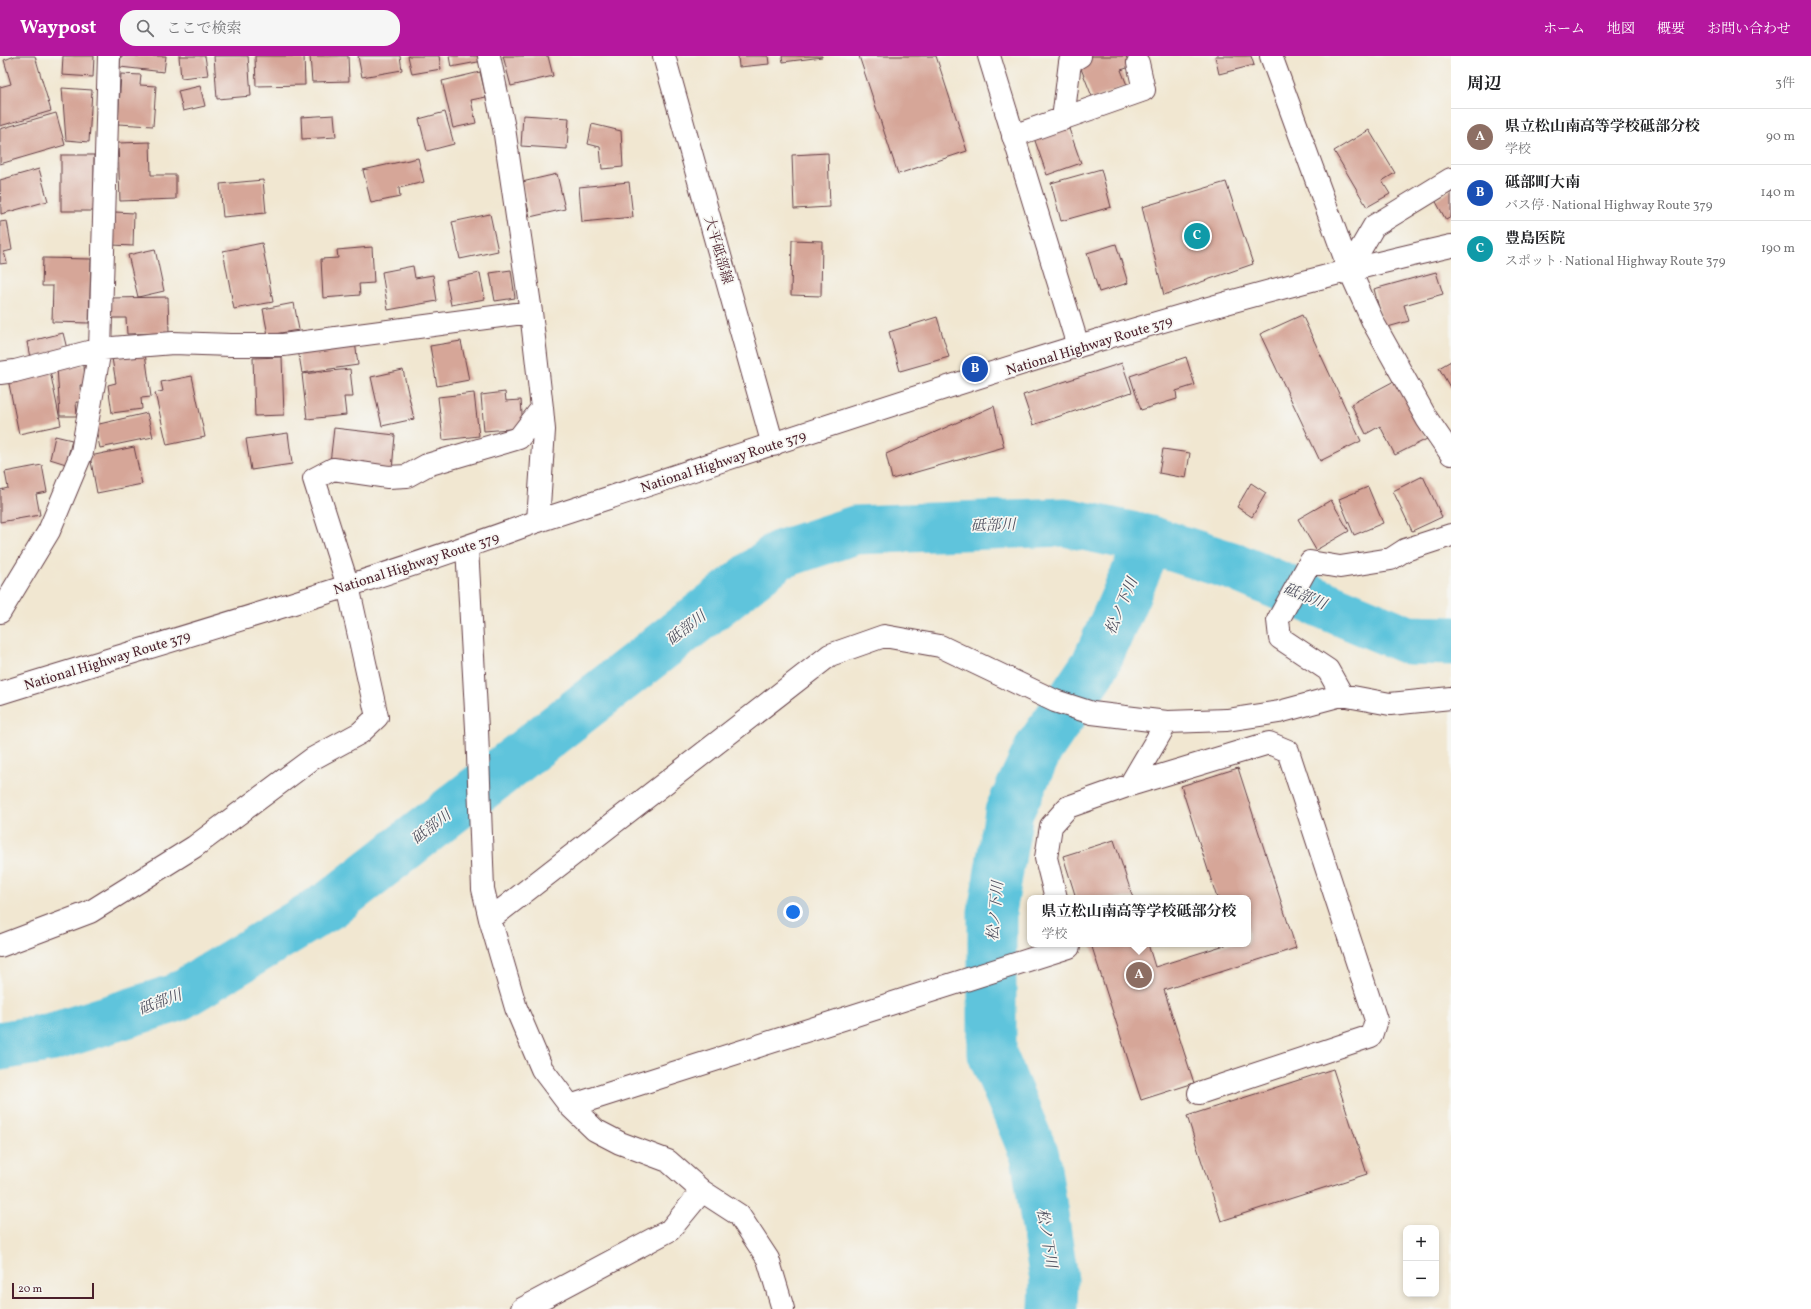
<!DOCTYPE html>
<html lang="ja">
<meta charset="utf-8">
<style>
:root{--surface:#fff;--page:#f6f6f6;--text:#202124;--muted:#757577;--line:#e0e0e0;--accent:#b5179e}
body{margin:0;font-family:Vollkorn,"Noto Serif JP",serif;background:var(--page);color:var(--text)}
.controls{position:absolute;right:12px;bottom:12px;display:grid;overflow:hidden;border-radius:8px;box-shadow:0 2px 6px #0003}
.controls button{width:36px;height:36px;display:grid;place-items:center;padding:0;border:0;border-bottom:1px solid var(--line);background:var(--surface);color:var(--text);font:20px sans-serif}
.scale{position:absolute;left:12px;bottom:10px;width:82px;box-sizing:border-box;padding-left:4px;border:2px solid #4a1f2b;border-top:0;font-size:11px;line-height:14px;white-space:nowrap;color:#4a1f2b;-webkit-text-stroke:3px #f6f6f2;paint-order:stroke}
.you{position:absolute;left:793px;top:856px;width:14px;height:14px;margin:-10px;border:3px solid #fff;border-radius:50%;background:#1a73e8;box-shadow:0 0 0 6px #1a73e833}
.badge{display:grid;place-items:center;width:26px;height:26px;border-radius:50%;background:var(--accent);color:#fff;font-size:13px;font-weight:700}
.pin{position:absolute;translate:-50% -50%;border:2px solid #fff;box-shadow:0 1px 4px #0006}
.popup{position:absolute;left:1027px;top:839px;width:224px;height:52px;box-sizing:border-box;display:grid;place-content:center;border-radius:8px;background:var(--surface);filter:drop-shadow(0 1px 3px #0005);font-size:13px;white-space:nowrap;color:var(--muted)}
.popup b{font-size:15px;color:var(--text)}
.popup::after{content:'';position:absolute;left:50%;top:100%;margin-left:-8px;border:8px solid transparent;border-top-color:var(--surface)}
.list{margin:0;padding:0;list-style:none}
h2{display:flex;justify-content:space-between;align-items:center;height:52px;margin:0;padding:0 16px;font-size:17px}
h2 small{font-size:13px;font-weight:400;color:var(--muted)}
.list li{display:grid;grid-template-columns:26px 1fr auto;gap:12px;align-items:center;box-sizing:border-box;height:56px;padding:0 16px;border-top:1px solid var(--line)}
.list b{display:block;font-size:15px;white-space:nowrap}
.list p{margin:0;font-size:13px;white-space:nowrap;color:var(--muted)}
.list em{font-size:13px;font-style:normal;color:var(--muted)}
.icon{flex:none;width:22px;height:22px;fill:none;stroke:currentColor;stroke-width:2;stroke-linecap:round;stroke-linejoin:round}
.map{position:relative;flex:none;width:1451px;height:1253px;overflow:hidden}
header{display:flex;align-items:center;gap:24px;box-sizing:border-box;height:56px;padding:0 20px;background:var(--accent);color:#fff}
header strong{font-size:19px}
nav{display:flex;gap:22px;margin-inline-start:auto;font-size:14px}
.search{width:280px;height:36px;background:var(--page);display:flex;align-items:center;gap:10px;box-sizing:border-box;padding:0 14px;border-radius:16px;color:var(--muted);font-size:15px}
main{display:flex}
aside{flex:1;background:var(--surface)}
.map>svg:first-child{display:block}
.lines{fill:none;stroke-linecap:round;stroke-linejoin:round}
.river{stroke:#5fc4dc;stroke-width:49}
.building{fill:#d6a698}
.minor-casing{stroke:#633d44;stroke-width:24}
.tertiary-casing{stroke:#633d44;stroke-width:24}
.primary-casing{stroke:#633d44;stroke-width:24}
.trunk-casing{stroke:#633d44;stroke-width:24}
.minor{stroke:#fff;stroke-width:22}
.tertiary{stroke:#fff;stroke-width:22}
.primary{stroke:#fff;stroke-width:22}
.trunk{stroke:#fff;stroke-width:22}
.labels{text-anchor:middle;stroke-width:3.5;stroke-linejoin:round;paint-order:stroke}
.street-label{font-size:14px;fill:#4a1f2b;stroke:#f6f6f2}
.water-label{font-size:15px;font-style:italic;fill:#505160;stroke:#f6f6f2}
</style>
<header>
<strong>Waypost</strong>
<div class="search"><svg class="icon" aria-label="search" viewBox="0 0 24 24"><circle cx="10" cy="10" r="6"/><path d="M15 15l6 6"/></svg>ここで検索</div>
<nav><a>ホーム</a><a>地図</a><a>概要</a><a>お問い合わせ</a></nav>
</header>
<main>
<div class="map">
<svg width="1451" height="1253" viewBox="0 0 1451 1253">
<rect width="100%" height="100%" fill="#f6f6f2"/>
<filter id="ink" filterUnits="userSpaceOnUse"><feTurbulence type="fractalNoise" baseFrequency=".025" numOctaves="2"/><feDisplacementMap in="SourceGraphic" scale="8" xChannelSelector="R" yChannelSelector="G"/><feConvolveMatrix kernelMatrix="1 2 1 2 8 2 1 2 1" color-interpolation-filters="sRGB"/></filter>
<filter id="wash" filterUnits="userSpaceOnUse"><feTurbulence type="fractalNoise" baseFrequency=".012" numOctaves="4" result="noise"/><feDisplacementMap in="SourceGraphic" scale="16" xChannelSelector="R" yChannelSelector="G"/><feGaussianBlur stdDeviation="0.9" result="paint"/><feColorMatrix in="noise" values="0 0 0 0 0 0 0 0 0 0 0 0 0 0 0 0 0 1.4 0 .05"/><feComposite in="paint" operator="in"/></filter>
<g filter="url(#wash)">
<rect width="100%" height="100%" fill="#f1e7d1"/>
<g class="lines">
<path class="river" d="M0 990 53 981 176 942 331 848 779 499 855 474 1065 466 1150 484 1235 511 1408 584 1451 585
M1053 1253 1054 1224 1035 1100 992 998V856L1009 756 1039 692 1095 609 1150 484"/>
</g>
<g id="blocks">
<path class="building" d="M15 0H35L51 55 0 70V31L11 28 4 4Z
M63 0H94L93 21 62 19Z
M121 0H166L164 16 120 11Z
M179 0H205L208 19 181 22Z
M214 0H248L251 40 217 43Z
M255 0H304L305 29 256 30Z
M310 0H348L349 25 312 26Z
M358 0H400L402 14 362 21Z
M408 0H439L441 13 412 18Z
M449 0H482L483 5 451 11Z
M503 0H548L553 20 511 30Z
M738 0H768L769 8 739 11Z
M782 0H822V1L783 6Z
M859 0H936L967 95 898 118Z
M1091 0H1126L1130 11 1121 14 1127 29 1093 43 1078 5Z
M1215 0H1251L1254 9 1219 18Z
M480 16 486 41 471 44 476 67 453 72 442 25Z
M121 18 141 19 140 29 156 30 153 70 118 68Z
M200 30 205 50 183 55 178 35Z
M62 32 92 34 89 86 66 84Z
M445 56 454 88 427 95 419 63Z
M56 57 65 89 0 108V73Z
M334 59 336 81 302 83 301 61Z
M523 59 569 62 567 93 521 90Z
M592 68 621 75 623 111 602 113 600 91 588 88Z
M1068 70 1081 107 1047 119 1034 82Z
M1369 74 1395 117 1382 125 1390 138 1367 151 1334 95Z
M150 86 151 119H176V143L120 145 118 87Z
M828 97 830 151 794 153 792 99Z
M61 99H94V155H61Z
M418 102 424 126 399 132 400 141 371 147 363 114Z
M39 113 48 145 1 158 0 124Z
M1101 113 1111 151 1061 165 1051 127Z
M557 118 565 153 530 161 522 126Z
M263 124 266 157 223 161 220 128Z
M629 126 633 161 582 166 579 131Z
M1226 126 1253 208 1164 239 1142 151Z
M1451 134V161L1446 164 1435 144Z
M115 156 134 157 133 190 113 189Z
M490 158 498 195 460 203 452 166Z
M7 165 12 194 4 196 7 207 0 208V166Z
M792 184 822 185 821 240 791 239Z
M262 187 273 246 234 253 223 195Z
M1116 188 1128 227 1099 236 1087 197Z
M372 191 374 227 359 228 360 239 323 242 321 203 338 202 337 194Z
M155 193 164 235 138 241 128 199Z
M43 202 91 203 89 267 52 266 53 230H42Z
M413 210 415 222 433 219 437 245 388 254 382 216Z
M511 214 515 242 495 245 490 217Z
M1436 216 1443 238 1404 249 1409 265 1384 272 1374 233Z
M480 217 485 243 451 249 446 224Z
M168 241 169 277 127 278 126 262H111V242Z
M294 247 299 274 268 279 263 253Z
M1302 259 1361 385 1320 405 1260 278Z
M937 261 949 301 900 315 889 276Z
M63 277 67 293 30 302 27 286Z
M355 285 358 309 302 317 298 293Z
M461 285 469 324 437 330 430 290Z
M145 297 151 341 141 342 142 353 112 357 108 329 116 327 112 302Z
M282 301 284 359 255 360 253 302Z
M1186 301 1195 329 1176 335 1177 343 1141 354 1130 320Z
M1451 305V333L1439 312Z
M1122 307 1132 336 1033 369 1023 339Z
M84 309 85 329H80L81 346H76L77 360H60L57 310Z
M350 313 353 341H344L346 359 307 363 302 318Z
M403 314 414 363 382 370 371 321Z
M50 315 61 369 19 378 8 323Z
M192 320 205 381 167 389 155 337 163 335 161 326Z
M1396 324 1427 383 1395 399 1380 370 1366 378 1351 348Z
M505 336 506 345 521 344 523 372 484 375 481 339Z
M474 337 479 380 443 384 438 341Z
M994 350 1004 391 892 423 886 398Z
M147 357 153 381 100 392 95 369Z
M334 372 395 379 392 414 330 407Z
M288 377 292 408 251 414 246 383Z
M55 380 72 384 66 408 50 403Z
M134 391 142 428 97 437 90 400Z
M1163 393 1190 397 1186 422 1159 417Z
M42 409 47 436 36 438 40 459 0 466V434L8 432 5 416Z
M1423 420 1442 461 1412 475 1393 435Z
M1251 427 1266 437 1252 461 1237 451Z
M1368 431 1383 467 1354 479 1339 443Z
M1331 444 1349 475 1316 494 1298 463Z
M1238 712 1296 892 1164 934 1194 1027 1141 1044 1091 888H1148L1155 911 1228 888H1248V842H1217L1181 730Z
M1114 784 1133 842H1076L1063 800Z
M1333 1013 1367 1118 1221 1165 1187 1060Z"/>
</g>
</g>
<g filter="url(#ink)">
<use href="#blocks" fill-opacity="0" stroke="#633d44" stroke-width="1"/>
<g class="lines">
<defs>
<path id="minor" d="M489 0 504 72 531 256 542 352 544 374 538 465
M1271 0 1349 213 1374 268 1427 363 1451 398
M1063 63 1070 6 1080 0
M1013 80 1144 34 1138 7
M1349 213 1374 170 1451 123
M0 317 15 315 100 293 173 287 231 289H283L531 256
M467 491 477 673 483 833 490 863 516 952 542 1013 570 1050 595 1074 620 1087 668 1105 702 1135 739 1159 768 1203 783 1253
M0 556 49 475 82 396 100 293 109 0
M1342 639 1328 614 1280 582 1278 564 1310 506 1340 511 1391 503 1405 494 1451 479
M1130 729 1167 666
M1056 842 1046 802 1051 770 1068 751 1130 729 1269 687 1288 695 1376 964 1371 980 1199 1037
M490 863 830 599 884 580 940 590 1055 645 1092 657 1167 666 1227 664 1279 656 1342 639 1390 648 1451 642
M0 890 90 856 194 791 312 703 360 677 377 661 348 530 314 423 333 413 388 421 407 420 427 409 519 382 542 352
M570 1050 1069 891V888
M522 1253 670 1174 702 1135"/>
<path id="tertiary" d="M989 0 1078 290"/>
<path id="primary" d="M664 0 773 389"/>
<path id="trunk" d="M0 637C180 581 361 530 538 465 840 367 1141 260 1451 190"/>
</defs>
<use href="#minor" class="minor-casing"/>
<use href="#tertiary" class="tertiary-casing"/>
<use href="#primary" class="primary-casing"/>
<use href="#trunk" class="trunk-casing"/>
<use href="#minor" class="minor"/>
<use href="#tertiary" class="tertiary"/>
<use href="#primary" class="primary"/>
<use href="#trunk" class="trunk"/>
</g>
</g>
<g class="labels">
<g class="street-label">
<text transform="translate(719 194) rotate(74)" y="5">大平砥部線</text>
<text transform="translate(1089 289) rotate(-17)" y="5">National Highway Route 379</text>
<text transform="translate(723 405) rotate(-18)" y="5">National Highway Route 379</text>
<text transform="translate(416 507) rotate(-18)" y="5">National Highway Route 379</text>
<text transform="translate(107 604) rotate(-17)" y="5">National Highway Route 379</text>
</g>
<g class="water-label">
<text transform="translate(993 469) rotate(-2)" y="5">砥部川</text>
<text transform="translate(1305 540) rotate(23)" y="5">砥部川</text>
<text transform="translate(1121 550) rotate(-67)" y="5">松ノ下川</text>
<text transform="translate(686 572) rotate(-38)" y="5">砥部川</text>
<text transform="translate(431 771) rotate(-38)" y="5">砥部川</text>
<text transform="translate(995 855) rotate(-85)" y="5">松ノ下川</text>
<text transform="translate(160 946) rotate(-21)" y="5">砥部川</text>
<text transform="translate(1047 1182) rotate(81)" y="5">松ノ下川</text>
</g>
</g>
</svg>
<div class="controls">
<button>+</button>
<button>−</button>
</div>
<div class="scale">20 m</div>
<div class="you"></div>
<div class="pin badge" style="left:1139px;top:919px;background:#8d6e63">A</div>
<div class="popup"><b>県立松山南高等学校砥部分校</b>学校</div>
<div class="pin badge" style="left:975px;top:313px;background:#1a4fb4">B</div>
<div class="pin badge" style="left:1197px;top:180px;background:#0f9aa8">C</div>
</div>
<aside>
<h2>周辺<small>3件</small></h2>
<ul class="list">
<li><span class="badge" style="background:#8d6e63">A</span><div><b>県立松山南高等学校砥部分校</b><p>学校</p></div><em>90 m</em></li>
<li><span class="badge" style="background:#1a4fb4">B</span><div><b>砥部町大南</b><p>バス停 · National Highway Route 379</p></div><em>140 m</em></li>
<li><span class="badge" style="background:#0f9aa8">C</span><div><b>豊島医院</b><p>スポット · National Highway Route 379</p></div><em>190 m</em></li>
</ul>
</aside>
</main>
